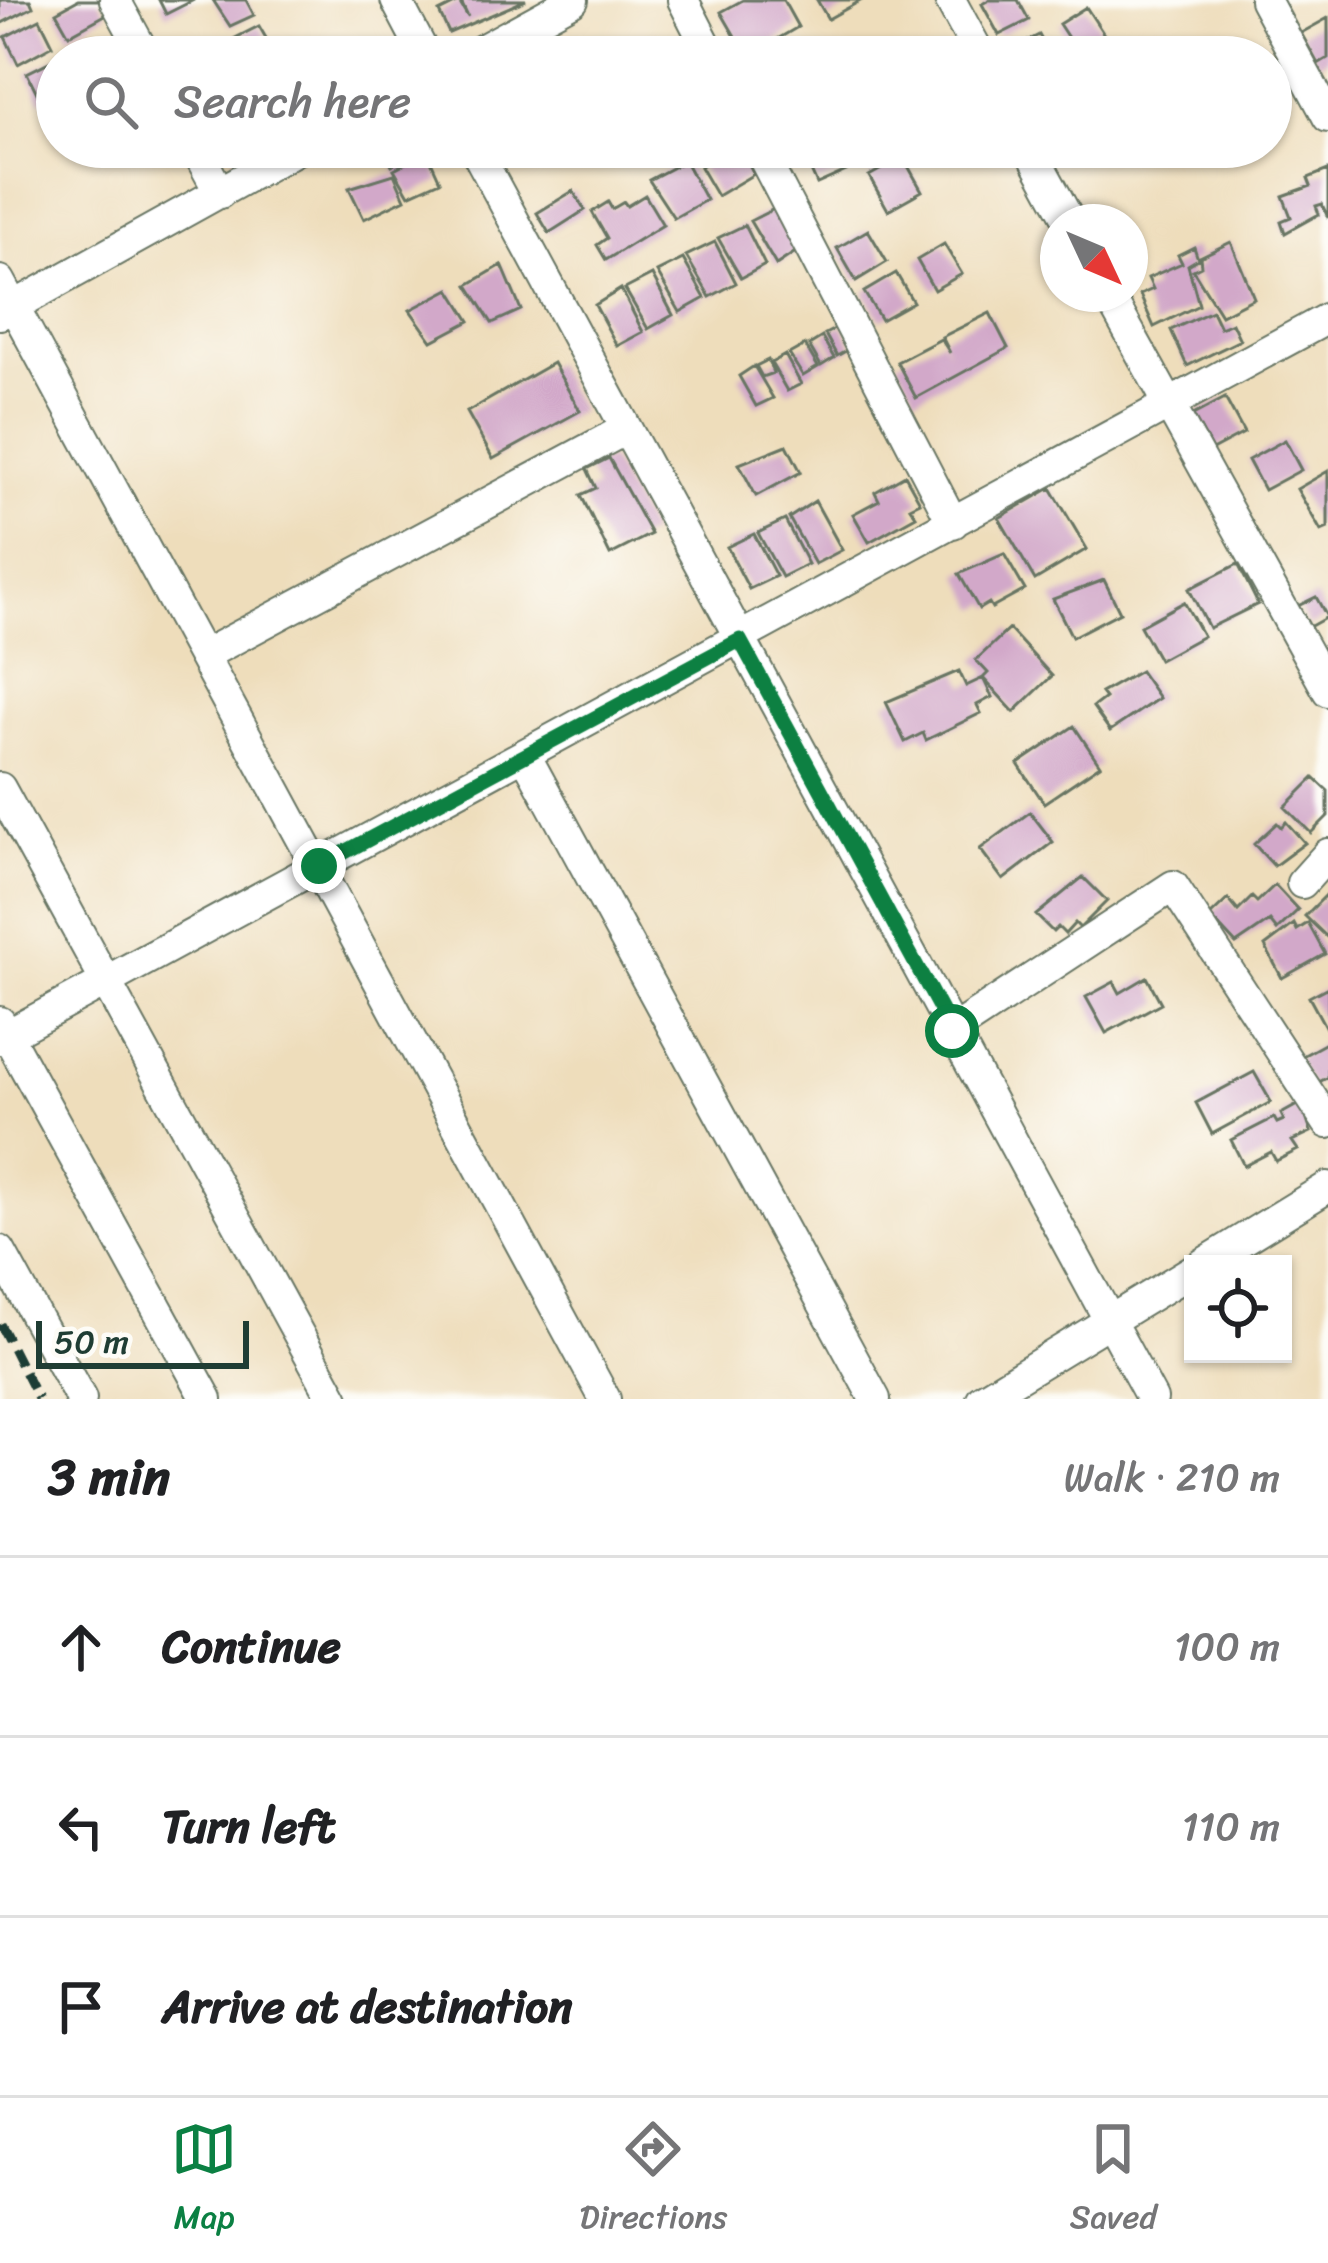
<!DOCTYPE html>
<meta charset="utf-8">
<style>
:root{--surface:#fff;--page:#f6f6f6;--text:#202124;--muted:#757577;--line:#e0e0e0;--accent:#0b8043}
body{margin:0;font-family:Sriracha,sans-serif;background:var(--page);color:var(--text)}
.controls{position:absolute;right:36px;bottom:36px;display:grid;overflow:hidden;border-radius:0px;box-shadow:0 3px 9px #0004}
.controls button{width:108px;height:108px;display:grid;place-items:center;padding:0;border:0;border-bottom:3px solid var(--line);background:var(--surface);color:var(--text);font:60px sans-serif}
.compass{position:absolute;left:1040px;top:204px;width:108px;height:108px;border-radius:50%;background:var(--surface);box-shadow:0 3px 9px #0004;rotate:134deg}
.scale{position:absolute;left:36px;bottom:30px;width:213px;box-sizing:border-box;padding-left:12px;border:6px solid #1f3d34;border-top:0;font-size:33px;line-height:42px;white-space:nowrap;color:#1f3d34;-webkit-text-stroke:9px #fdfcf7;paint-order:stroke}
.stop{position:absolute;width:36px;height:36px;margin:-27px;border:9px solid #0b8043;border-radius:50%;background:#fff}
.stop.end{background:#0b8043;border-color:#fff;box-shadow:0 3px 12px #0008}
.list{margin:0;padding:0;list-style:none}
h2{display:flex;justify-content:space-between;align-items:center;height:156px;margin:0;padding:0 48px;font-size:51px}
h2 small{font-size:39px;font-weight:400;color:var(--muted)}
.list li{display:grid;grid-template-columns:78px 1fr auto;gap:36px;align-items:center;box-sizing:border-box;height:180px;padding:0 48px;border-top:3px solid var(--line)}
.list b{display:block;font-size:45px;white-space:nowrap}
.list em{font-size:39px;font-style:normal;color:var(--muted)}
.icon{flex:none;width:66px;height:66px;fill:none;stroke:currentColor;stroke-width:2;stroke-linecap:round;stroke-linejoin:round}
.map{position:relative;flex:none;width:1328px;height:1399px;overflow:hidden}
.search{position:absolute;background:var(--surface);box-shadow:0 3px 9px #0004;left:36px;right:36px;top:36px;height:132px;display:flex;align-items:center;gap:30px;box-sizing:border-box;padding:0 42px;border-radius:66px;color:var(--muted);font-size:45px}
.sheet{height:696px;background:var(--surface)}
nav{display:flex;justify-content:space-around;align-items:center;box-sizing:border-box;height:168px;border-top:3px solid var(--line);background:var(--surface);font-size:33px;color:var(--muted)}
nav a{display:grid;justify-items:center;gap:6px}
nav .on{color:var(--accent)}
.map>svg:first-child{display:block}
.building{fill:#d2a8c9}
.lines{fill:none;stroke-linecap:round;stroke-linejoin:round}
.minor-casing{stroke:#677563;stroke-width:34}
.minor{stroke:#fff;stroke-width:30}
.rail{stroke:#1f3d34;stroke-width:9;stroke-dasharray:18 9;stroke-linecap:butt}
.route{stroke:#0b8043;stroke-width:15}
</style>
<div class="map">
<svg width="1328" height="1399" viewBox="0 0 1328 1399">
<rect width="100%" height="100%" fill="#fdfcf7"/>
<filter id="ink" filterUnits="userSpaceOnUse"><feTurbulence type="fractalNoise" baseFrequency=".00833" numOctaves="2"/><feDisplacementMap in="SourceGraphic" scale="24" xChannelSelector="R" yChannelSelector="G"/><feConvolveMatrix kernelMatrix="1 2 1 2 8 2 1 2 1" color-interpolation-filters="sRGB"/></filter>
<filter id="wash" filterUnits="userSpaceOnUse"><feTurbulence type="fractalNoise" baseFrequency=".004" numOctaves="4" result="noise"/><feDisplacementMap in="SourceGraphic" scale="48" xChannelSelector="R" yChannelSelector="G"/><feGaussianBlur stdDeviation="2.7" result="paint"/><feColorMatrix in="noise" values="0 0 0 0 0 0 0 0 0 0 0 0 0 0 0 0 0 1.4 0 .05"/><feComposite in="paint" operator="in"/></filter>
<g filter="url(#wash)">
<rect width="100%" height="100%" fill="#edb"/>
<g id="blocks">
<path class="building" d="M0 0H30L33 7 0 24Z
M78 0H99L107 14 69 35 56 12Z
M159 0H194L166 14Z
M213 0H246L254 15 230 26Z
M460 0H526L449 33 439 12 459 2 468 17Z
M743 0H783L798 27 747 57 721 12Z
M817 0H862L828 19Z
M989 0H1018L1029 20 999 35 982 4Z
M1086 7 1105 36 1078 53 1059 24Z
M1328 18V58L1318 64 1301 33Z
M40 19 53 45 18 64 5 37Z
M259 26 277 57H221L216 48Z
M1039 35 1051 57H997Z
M57 58V92L41 101 27 73Z
M217 147H268L237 162 230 148 220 153Z
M381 147H410L413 152 392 165Z
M716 147H746L742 150 754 174 717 196 700 167 719 154Z
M816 147H835L846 171 817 184 803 153Z
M842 147H897L851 168Z
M427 152 440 181 409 195 394 169Z
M903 157 922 191 888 210 869 176Z
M685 161 706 200 674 218 649 180Z
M1328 170V218L1322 204 1316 206 1319 214 1285 233 1281 221 1291 217 1283 196 1311 186 1308 178Z
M394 174 405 199 364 219 349 188Z
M573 191 585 210 549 233 537 213Z
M645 195 663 225 606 260 597 245 607 238 592 212 608 202 612 209 624 202 627 206Z
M778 207 800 249 776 265 750 221Z
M745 225 765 265 741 278 718 238Z
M868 230 887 262 856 281 837 248Z
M715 242 736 283 710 297 686 256Z
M1231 242 1254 298 1221 315 1193 270 1201 266 1200 257Z
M944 244 962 274 934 290 917 260Z
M1194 247 1198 259 1188 265 1199 305 1154 327 1140 295 1153 289 1148 278 1182 263 1178 255Z
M683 259 705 298 680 312 657 272Z
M502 265 521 310 492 323 468 285Z
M896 273 913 302 881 320 864 292Z
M652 275 673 315 648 329 625 289Z
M450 289 470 321 432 341 410 310Z
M621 289 643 332 617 346 595 305Z
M1212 311 1220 328 1232 323 1240 340 1187 366 1171 330Z
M990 313 1008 348 916 398 897 362 941 339 950 353 942 337Z
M842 325 853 347 837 356 825 334Z
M822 337 834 358 821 366 809 345Z
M805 345 818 367 803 376 789 354Z
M785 355 801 384 787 391 771 363Z
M768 360 773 373 762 377 756 366Z
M553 363 580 411 493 459 467 412Z
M754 366 773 398 756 406 739 376Z
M1225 398 1244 433 1212 450 1193 415Z
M1285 440 1301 470 1264 490 1248 460Z
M787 445 801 472 756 496 739 464Z
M609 458 651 534 610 555 581 495 596 488 587 469Z
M1328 471V528L1321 531 1297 489Z
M905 475 920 502 910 507 916 516 869 542 853 514 879 500 875 492Z
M1051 488 1087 549 1035 580 999 518Z
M815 501 842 550 815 564 789 518Z
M785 520 808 564 782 577 758 533Z
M754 534 776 576 749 589 727 547Z
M1004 554 1025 590 992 608 989 603 979 609 959 574Z
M1238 564 1258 604 1209 628 1189 589Z
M1104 580 1120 612 1072 637 1053 599Z
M1316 597 1327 617 1309 627 1298 606Z
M1184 602 1203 636 1159 660 1140 626Z
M1009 629 1052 676 1014 712 983 678 992 697 977 705 981 713 926 740 923 733 905 742 886 702 959 671 966 686 983 678 988 673 976 660Z
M1140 671 1159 698 1110 731 1093 707 1105 698 1101 693Z
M1074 726 1100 765 1044 803 1018 764Z
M1314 778 1328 791V816L1311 833 1285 807Z
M1030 812 1053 842 1003 880 980 849Z
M1286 822 1305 843 1274 866 1254 844 1277 823 1281 827Z
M1083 877 1107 901 1080 928 1075 923 1065 934 1058 927 1053 932 1036 915Z
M1275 885 1298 910 1277 930 1270 921 1236 944 1210 916 1228 899 1238 911 1252 897 1257 902Z
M1328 893V938L1305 916Z
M1308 923 1325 954 1282 978 1265 946 1294 924 1297 930Z
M1147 977 1161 1003 1106 1033 1086 997 1114 982 1120 993Z
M1328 987V1032L1309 997Z
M1328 1042V1077L1312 1086 1297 1059Z
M1254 1072 1271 1102 1212 1134 1196 1103Z
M1301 1103 1311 1132 1292 1141 1298 1150 1276 1161 1271 1152 1244 1166 1231 1140 1274 1118 1277 1123 1284 1120 1281 1114Z"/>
</g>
</g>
<g filter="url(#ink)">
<use href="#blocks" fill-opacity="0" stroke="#677563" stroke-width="3"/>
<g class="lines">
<defs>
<path id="minor" d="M115 0 146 57
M396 0 426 57
M683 0 712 57
M950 0 981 57
M1265 0 1328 117
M469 57 573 0
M195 147 220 193
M474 147 1152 1399
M758 147 953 523
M1029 147 1070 222
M0 281 605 1399
M1108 294 1328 691
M0 314 301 147
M204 655 626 429
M525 755 875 1399
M0 788 334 1399
M1302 883 1328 854
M0 1022 207 1399
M952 1031 1173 886 1328 1123
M0 1039 1328 318
M0 1251 81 1399
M1203 1264 1328 1187
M982 1399 1193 1270"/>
</defs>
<use href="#minor" class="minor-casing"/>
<use href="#minor" class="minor"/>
<path class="rail" d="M0 1324 38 1399"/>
</g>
</g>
<g class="lines" filter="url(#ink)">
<path class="route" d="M319 866 740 640 952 1031"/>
</g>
</svg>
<div class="controls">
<button><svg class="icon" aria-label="locate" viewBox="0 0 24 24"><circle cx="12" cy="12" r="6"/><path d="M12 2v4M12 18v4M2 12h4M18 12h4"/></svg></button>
</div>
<svg class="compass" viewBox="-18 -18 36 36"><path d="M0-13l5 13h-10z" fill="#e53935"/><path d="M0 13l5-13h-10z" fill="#757577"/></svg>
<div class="scale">50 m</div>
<div class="stop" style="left:952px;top:1031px"></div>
<div class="stop end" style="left:319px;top:866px"></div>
<div class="search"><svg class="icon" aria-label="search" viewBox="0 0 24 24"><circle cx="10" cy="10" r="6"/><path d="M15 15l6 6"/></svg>Search here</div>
</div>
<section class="sheet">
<h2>3 min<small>Walk · 210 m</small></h2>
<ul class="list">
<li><svg class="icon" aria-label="ahead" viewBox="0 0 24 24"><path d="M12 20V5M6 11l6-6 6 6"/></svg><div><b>Continue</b></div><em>100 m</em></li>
<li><svg class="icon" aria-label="left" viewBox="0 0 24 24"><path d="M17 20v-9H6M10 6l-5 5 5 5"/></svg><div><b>Turn left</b></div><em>110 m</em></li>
<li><svg class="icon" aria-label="arrive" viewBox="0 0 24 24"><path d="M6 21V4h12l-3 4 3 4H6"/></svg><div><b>Arrive at destination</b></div></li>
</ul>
</section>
<nav>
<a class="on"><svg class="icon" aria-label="map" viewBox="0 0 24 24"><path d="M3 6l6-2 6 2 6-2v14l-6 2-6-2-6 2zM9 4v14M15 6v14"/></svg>Map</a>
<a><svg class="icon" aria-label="directions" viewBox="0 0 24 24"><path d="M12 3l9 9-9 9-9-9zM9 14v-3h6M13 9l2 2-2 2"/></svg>Directions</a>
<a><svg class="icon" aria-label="saved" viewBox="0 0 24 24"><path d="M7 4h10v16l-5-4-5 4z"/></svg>Saved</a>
</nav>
